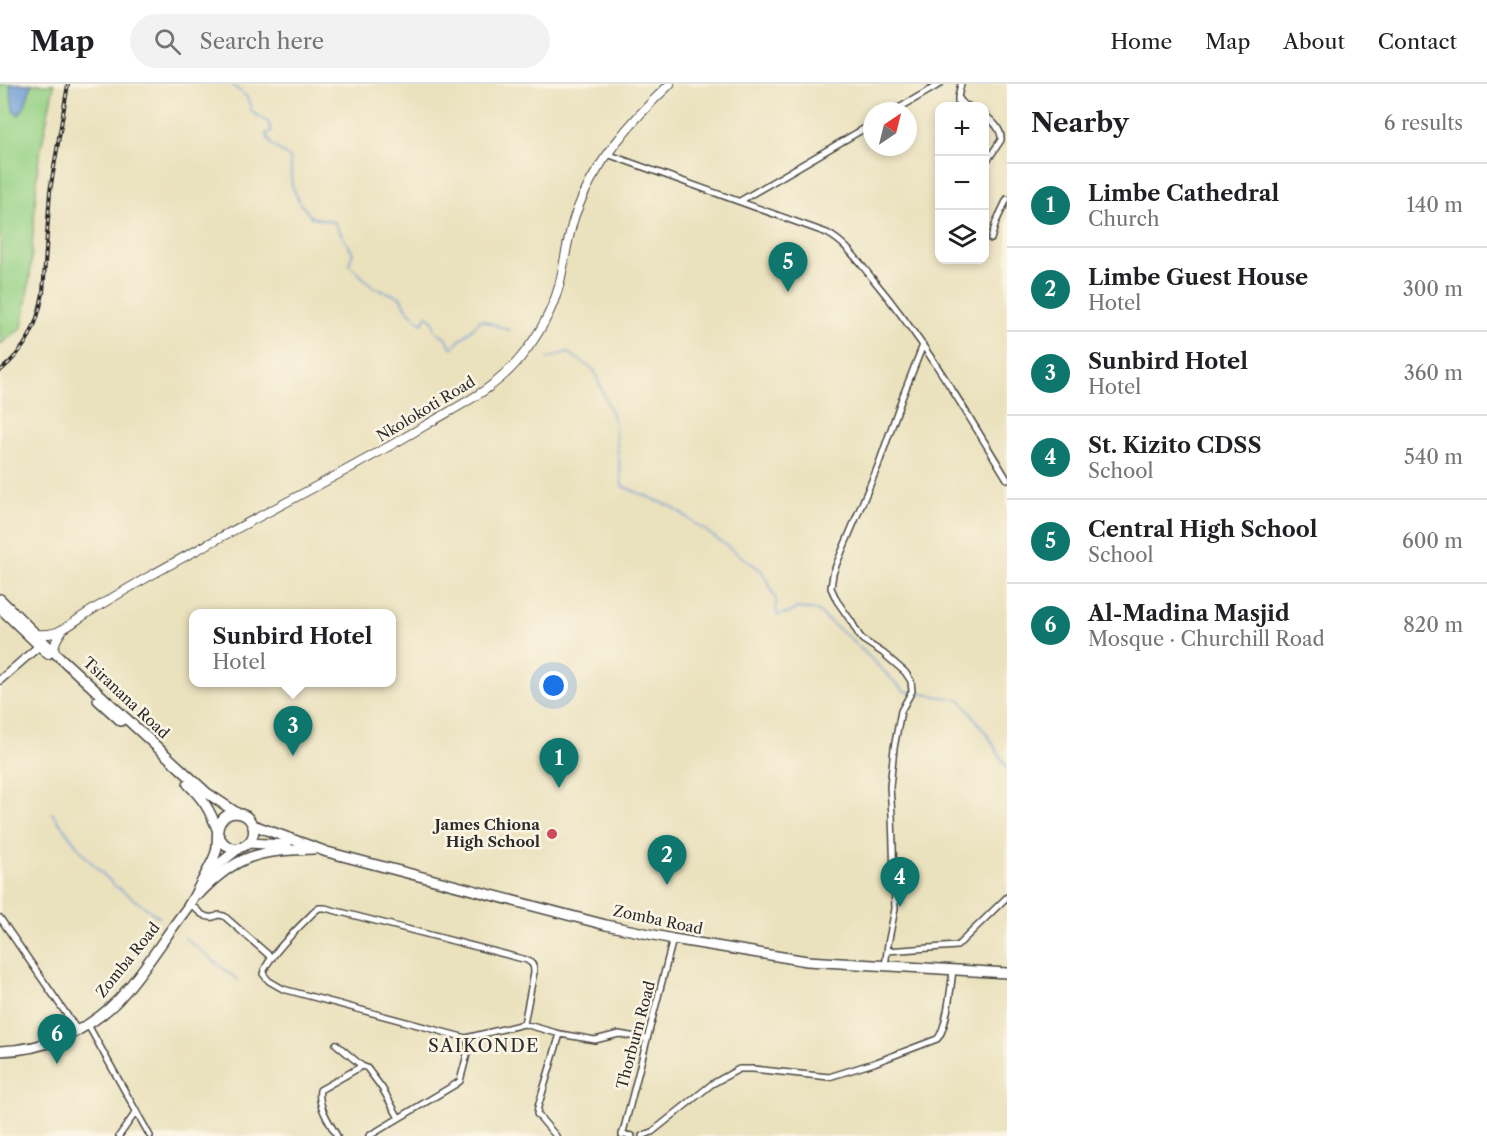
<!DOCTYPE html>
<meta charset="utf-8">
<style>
:root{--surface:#fff;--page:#f2f2f2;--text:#202124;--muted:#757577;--line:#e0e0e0;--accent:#0f766e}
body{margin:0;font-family:"Libre Caslon Text",serif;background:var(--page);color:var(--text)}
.controls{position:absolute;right:18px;top:18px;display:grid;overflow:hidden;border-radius:12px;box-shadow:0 3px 9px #0003}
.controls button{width:54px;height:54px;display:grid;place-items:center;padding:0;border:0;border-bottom:2px solid var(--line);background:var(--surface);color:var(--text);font:30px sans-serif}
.compass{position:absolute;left:863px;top:18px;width:54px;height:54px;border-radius:50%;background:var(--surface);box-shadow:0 3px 9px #0003;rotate:35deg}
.you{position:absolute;left:554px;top:602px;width:21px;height:21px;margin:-15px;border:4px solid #fff;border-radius:50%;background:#1a73e8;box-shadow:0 0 0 9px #1a73e833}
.badge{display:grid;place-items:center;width:39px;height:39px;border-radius:50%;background:var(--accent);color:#fff;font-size:20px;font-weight:700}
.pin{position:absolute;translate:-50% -50px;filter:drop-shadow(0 2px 3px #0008)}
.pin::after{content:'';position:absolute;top:32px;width:21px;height:18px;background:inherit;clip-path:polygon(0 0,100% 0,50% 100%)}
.popup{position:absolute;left:189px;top:525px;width:207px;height:78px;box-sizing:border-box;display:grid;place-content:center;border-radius:12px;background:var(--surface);filter:drop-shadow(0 2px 4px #0005);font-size:20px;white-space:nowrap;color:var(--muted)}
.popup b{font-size:22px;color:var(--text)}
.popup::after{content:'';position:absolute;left:50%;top:100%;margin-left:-12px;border:12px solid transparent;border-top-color:var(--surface)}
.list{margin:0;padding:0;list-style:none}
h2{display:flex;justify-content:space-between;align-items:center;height:78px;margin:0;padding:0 24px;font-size:26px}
h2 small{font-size:20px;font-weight:400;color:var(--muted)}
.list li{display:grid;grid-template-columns:39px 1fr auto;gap:18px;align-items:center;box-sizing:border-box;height:84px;padding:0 24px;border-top:2px solid var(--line)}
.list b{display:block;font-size:22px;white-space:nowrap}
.list p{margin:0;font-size:20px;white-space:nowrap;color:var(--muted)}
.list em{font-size:20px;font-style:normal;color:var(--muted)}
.icon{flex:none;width:33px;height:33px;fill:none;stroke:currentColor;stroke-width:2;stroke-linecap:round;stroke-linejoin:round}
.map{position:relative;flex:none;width:1007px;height:1052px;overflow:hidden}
header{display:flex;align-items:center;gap:36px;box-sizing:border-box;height:84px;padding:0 30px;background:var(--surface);border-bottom:2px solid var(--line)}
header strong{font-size:28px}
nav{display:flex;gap:33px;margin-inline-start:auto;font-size:21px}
.search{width:420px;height:54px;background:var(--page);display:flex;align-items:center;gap:15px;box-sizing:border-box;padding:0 21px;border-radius:33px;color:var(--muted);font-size:22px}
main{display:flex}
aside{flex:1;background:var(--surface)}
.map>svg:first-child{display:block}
.green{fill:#96d286;stroke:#607e58;stroke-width:1.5}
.water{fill:#6c9cd5;stroke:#4c6480;stroke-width:1.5}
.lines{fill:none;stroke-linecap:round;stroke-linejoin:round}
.stream{stroke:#6c9cd5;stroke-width:1.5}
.minor-casing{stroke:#484641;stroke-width:8}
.tertiary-casing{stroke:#484641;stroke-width:10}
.secondary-casing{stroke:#484641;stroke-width:10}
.trunk-casing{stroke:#484641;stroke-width:12}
.minor{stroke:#fff;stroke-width:5}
.tertiary{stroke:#fff;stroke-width:7}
.secondary{stroke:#fff;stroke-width:8}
.trunk{stroke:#fff;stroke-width:9}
.rail-casing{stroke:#2b2b2b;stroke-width:4}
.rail{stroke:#fcf5e5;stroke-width:1.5;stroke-dasharray:4.5;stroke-linecap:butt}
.poi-dot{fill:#d1495b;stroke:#fcf5e5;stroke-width:2}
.labels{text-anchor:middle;stroke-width:5;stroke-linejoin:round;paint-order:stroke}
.street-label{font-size:15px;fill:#2b2b2b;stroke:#fcf5e5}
.poi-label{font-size:15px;font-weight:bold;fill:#2b2b2b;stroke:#fcf5e5;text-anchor:end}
.quarter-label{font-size:18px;letter-spacing:1.5px;fill:#2b2b2b;stroke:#fcf5e5}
</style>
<header>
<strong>Map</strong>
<div class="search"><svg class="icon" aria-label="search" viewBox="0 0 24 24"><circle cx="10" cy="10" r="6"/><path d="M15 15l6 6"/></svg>Search here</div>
<nav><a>Home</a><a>Map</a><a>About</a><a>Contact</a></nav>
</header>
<main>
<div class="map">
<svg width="1007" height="1052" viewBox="0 0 1007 1052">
<rect width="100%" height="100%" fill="#fcf5e5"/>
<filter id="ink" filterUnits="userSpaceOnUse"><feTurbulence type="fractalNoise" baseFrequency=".0167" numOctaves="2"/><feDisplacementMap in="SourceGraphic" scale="12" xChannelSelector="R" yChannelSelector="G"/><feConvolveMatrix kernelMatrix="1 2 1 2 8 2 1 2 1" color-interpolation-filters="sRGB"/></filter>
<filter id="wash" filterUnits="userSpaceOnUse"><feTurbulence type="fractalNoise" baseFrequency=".008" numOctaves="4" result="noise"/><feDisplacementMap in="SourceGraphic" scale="24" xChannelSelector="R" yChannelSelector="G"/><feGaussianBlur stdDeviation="1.35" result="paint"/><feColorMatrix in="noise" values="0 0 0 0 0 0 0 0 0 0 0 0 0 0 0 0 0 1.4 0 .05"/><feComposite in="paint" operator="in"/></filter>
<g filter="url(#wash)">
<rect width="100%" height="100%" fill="#eae1bd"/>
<path class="green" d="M0 0H54L38 80 30 192 22 244 0 260Z"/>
<path class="water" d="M10 0H32L24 24 19 31 13 26Z"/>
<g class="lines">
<path class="stream" d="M231 0 247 13 252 28 268 38 272 47 266 50 272 61 290 74 292 102 300 119 311 133 334 138 353 169 349 180 373 203 400 213 408 226 422 240 427 231 433 237 435 246 446 254 452 264 481 236 509 246
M547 275 567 268 594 286 614 336 622 402 672 423 762 487 776 515 777 531 789 529 797 524 817 527 852 556 904 607 961 616 990 655 1007 684
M52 729 85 772 114 801 159 833
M185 854 238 896"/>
</g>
</g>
<g filter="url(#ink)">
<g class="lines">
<defs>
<path id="minor" d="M958 13 961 0
M958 22V13L964 21 968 22
M894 27 940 0
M984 30C992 37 1002 45 1001 56L989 74 984 77
M607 70 827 149C846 159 858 177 872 194 924 256 965 326 1007 395
M740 117 872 40
M991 155 996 138 1007 115
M191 820C197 826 204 835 213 833 223 831 213 830 224 832L272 874
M0 834 78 947
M887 867 957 862 1007 813
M885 882 888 860 895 825 892 731 890 703 894 664 901 627 912 607 911 597 905 588 883 569 863 556 859 551 851 537 837 517 831 504 833 490 837 479 878 382 902 314 923 261
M524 940 534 888C534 881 532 879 527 876L325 824H319L315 827C302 840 266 874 263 890L269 897 283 905 466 954 524 940 560 950 595 956 619 950 647 955
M88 941 150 1052
M336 960 362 982 367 984 382 1004 399 1034
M622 1050 632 1052
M119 1052 136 1028
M337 1052C330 1039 317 1022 320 1006L362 982
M369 1052 456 1000 460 997 469 963 466 954
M556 1052 537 1030 538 1023 560 950
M622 1052 673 855
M642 1052 652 1048 712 1000 739 985H753L829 993 874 979 937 955C947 946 951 901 953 886"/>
<path id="tertiary" d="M0 596 39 562"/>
<path id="secondary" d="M37 550C46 551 55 550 63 545 71 541 78 535 86 530 106 517 127 505 148 493 240 441 335 395 426 341 460 321 497 304 521 273 538 252 552 227 559 202 565 178 567 154 575 131 594 79 631 37 670 0
M54 568C54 559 57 554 62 547"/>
<path id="trunk" d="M0 515 54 568 207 709 237 729
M0 524 48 570
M98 616 121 637
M188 700C203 715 210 726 217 745
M253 741 327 768 606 841 673 855 807 877 1007 889
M248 759 287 761
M209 792 218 781 239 764
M199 810C237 770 259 767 313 765
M0 967C44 966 87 948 118 916 143 889 162 857 184 828 192 818 196 808 202 797 207 787 213 778 216 768 219 758 215 745 221 737 228 726 245 727 251 738 263 759 230 777 219 752"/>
</defs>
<use href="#minor" class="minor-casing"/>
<use href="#tertiary" class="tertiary-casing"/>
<use href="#secondary" class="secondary-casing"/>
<use href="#trunk" class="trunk-casing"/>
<use href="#minor" class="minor"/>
<use href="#tertiary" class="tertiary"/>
<use href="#secondary" class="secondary"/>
<use href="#trunk" class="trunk"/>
<defs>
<path id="rail" d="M0 287C27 264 37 243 43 209L50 107 68 0"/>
</defs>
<use href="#rail" class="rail-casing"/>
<use href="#rail" class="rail"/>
</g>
</g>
<circle class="poi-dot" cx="552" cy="750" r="6"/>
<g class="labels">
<g class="street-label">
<text transform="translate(426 325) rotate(-31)" y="5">Nkolokoti Road</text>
<text transform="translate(126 614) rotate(43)" y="5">Tsiranana Road</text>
<text transform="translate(658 836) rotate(12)" y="5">Zomba Road</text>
<text transform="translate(128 876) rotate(-51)" y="5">Zomba Road</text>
<text transform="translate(636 951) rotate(-75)" y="5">Thorburn Road</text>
</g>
<g class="poi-label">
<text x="540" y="746">James Chiona<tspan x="540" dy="17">High School</tspan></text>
</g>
<g class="quarter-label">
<text x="484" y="968">SAIKONDE</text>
</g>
</g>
</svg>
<div class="controls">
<button>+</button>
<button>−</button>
<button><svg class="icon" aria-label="layers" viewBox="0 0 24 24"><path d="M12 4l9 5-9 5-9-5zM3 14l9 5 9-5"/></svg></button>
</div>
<svg class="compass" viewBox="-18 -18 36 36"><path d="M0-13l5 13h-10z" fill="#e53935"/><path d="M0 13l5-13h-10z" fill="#757577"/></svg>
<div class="you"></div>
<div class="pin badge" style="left:559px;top:704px">1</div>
<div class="pin badge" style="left:667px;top:801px">2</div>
<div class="pin badge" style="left:293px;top:672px">3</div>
<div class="popup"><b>Sunbird Hotel</b>Hotel</div>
<div class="pin badge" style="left:900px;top:823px">4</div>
<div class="pin badge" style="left:788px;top:208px">5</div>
<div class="pin badge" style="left:57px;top:980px">6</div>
</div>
<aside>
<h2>Nearby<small>6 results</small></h2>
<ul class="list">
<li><span class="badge">1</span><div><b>Limbe Cathedral</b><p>Church</p></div><em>140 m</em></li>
<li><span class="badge">2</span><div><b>Limbe Guest House</b><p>Hotel</p></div><em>300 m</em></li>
<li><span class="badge">3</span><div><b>Sunbird Hotel</b><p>Hotel</p></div><em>360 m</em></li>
<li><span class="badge">4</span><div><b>St. Kizito CDSS</b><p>School</p></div><em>540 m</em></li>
<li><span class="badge">5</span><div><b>Central High School</b><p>School</p></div><em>600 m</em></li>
<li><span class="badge">6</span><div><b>Al-Madina Masjid</b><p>Mosque · Churchill Road</p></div><em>820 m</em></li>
</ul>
</aside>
</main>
